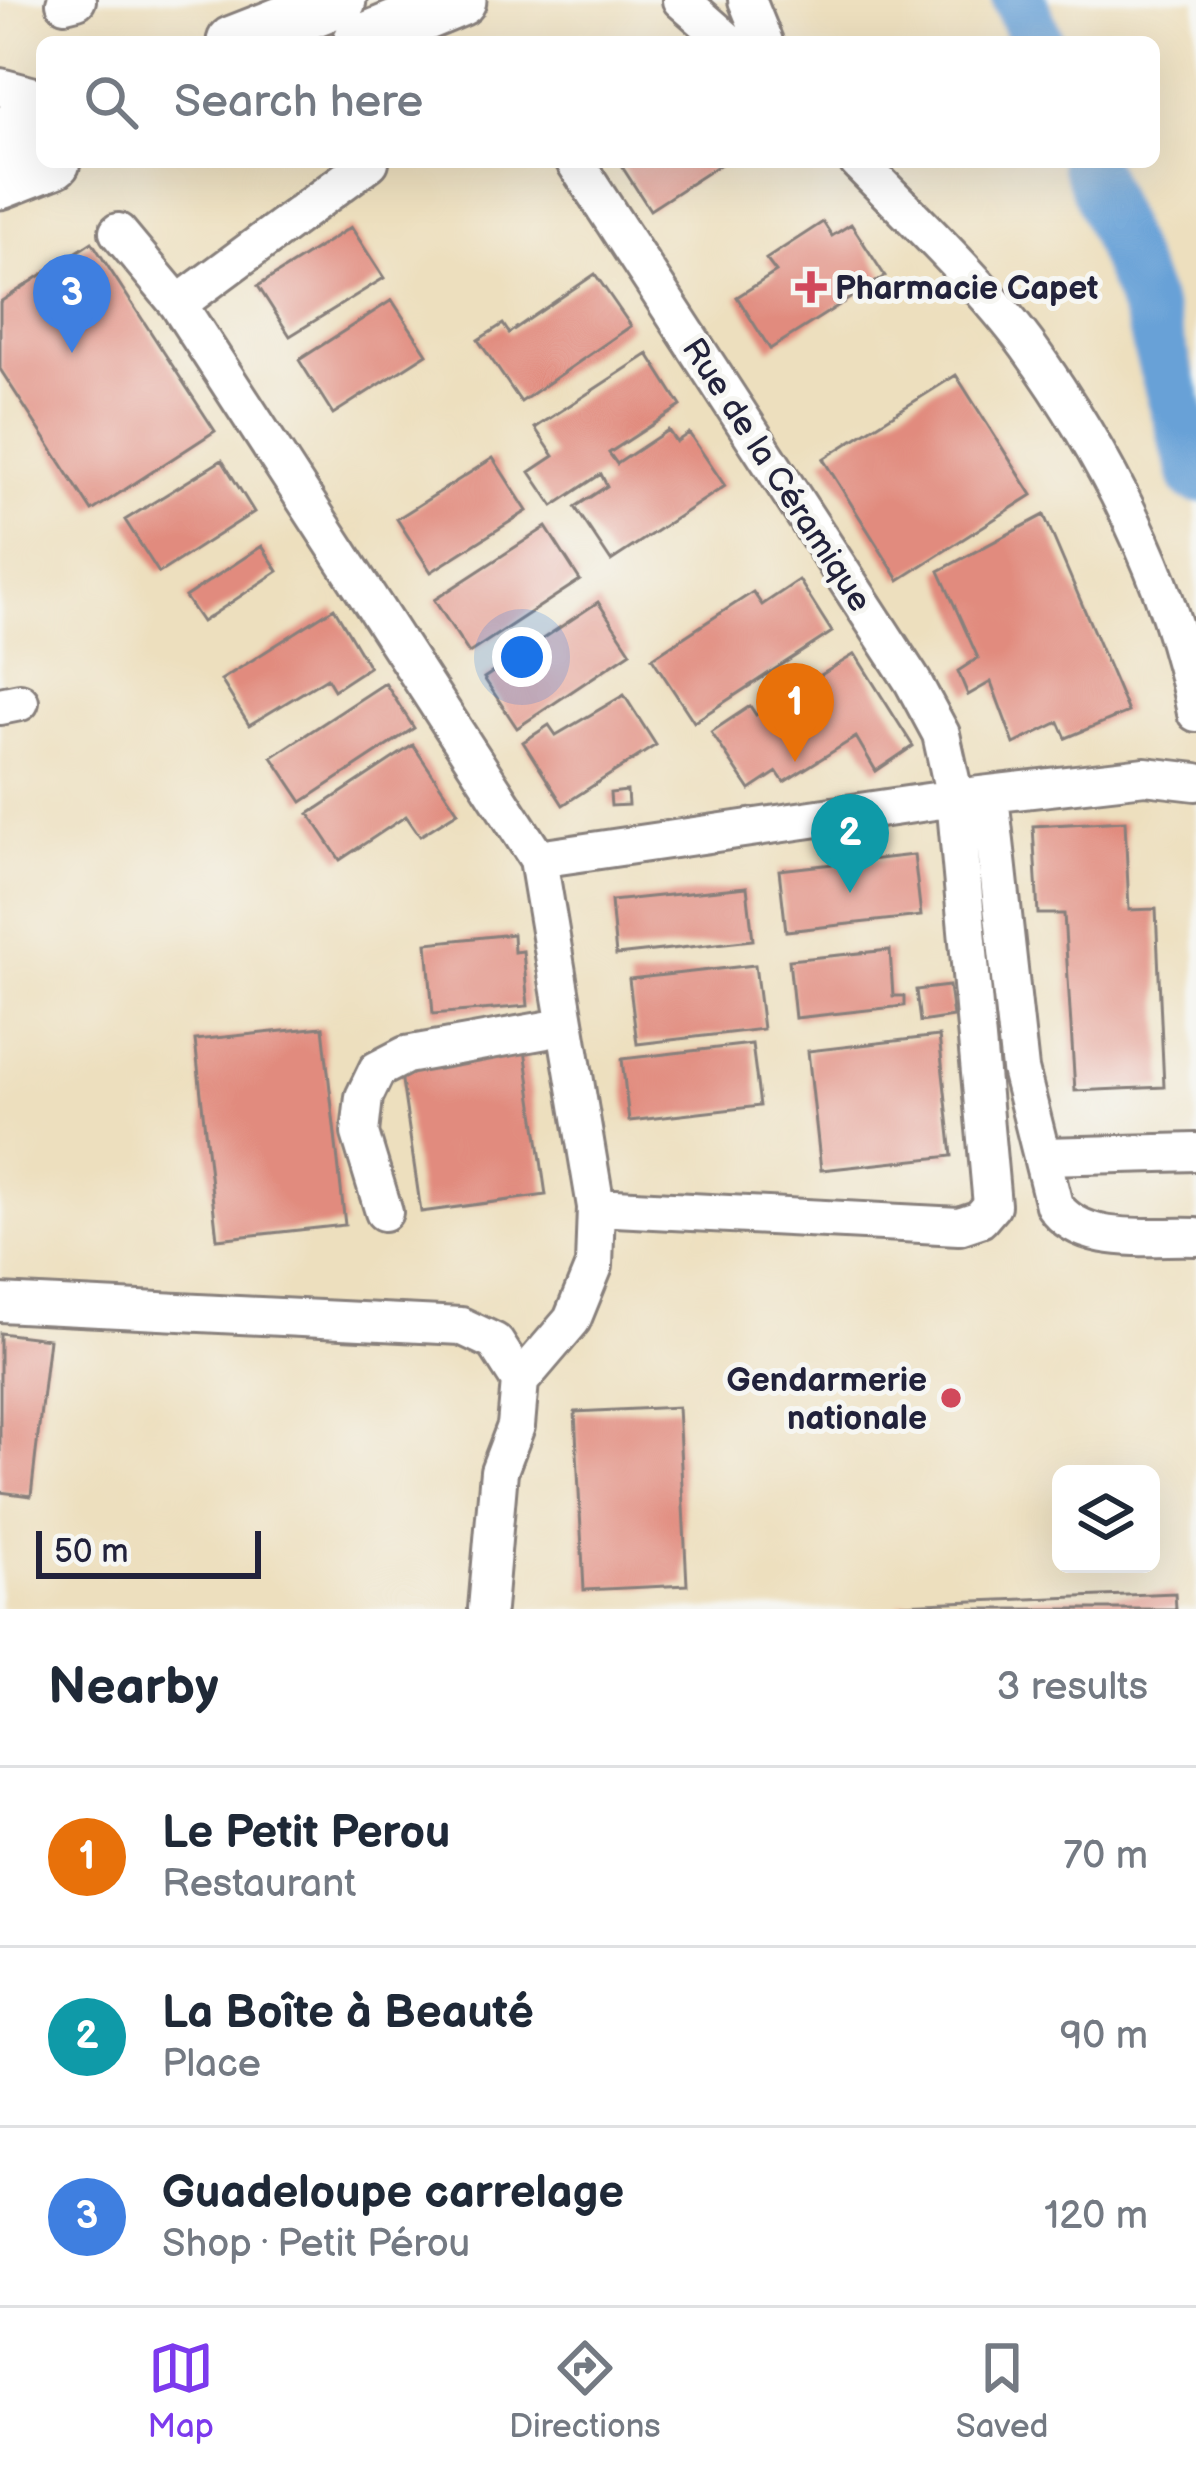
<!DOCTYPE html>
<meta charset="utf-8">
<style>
:root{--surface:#fff;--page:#f6f6f7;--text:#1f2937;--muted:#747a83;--line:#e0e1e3;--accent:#7c3aed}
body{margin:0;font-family:"Balsamiq Sans",sans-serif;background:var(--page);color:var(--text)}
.controls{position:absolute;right:36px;bottom:36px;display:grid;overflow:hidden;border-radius:18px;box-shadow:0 12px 48px #0002}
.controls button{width:108px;height:108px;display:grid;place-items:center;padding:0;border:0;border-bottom:3px solid var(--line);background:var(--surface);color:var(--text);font:60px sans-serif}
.scale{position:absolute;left:36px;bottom:30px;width:225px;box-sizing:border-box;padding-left:12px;border:6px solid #22223b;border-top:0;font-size:33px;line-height:42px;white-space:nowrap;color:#22223b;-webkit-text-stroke:9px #f6f6f2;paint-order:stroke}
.you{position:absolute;left:522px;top:657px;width:42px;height:42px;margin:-30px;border:9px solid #fff;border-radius:50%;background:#1a73e8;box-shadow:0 0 0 18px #1a73e833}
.badge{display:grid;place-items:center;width:78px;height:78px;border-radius:50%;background:var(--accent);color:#fff;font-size:39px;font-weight:700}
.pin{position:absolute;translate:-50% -99px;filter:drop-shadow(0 3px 6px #0008)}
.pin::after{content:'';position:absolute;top:63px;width:42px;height:36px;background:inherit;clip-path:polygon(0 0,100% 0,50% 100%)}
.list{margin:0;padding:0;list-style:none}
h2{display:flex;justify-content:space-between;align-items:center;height:156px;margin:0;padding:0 48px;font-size:51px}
h2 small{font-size:39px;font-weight:400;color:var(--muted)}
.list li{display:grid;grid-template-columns:78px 1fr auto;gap:36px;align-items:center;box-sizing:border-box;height:180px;padding:0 48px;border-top:3px solid var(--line)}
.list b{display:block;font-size:45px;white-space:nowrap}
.list p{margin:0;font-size:39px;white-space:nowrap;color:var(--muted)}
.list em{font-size:39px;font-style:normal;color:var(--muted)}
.icon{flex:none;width:66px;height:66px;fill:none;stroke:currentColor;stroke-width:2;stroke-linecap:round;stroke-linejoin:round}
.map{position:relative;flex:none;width:1196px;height:1609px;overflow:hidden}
.search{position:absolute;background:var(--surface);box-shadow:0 12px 48px #0002;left:36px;right:36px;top:36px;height:132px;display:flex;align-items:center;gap:30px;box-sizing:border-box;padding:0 42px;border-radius:18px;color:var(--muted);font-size:45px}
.sheet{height:696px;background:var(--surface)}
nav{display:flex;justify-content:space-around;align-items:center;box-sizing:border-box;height:168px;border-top:3px solid var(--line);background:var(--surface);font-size:33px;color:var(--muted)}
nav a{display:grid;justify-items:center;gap:6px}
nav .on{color:var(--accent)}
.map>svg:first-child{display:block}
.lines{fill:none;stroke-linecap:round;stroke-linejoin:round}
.river{stroke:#67a1d7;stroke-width:54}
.building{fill:#e18b7e}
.minor-casing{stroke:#88807c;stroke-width:42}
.highway-casing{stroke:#88807c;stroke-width:57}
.minor{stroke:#fff;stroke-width:36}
.highway{stroke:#fff;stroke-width:51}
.poi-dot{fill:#d1495b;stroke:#f6f6f2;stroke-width:4.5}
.labels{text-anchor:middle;stroke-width:10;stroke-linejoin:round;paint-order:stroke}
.poi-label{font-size:33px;font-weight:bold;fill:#22223b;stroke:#f6f6f2;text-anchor:start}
.street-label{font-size:33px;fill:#22223b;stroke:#f6f6f2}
</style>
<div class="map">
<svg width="1196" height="1609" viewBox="0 0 1196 1609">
<rect width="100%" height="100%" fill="#f6f6f2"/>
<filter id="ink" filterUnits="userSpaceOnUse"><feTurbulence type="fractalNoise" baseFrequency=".00833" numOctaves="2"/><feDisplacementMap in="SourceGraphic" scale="24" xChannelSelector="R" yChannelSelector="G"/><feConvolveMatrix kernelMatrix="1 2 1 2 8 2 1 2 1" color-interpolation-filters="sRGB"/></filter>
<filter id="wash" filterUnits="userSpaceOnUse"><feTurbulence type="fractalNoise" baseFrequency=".004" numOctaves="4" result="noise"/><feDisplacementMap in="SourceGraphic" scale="48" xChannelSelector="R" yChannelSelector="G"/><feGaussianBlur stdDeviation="2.7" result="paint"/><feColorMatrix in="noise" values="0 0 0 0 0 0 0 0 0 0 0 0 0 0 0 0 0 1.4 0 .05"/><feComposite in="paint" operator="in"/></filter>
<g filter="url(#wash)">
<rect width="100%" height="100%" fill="#eddfbe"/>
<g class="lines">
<path class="river" d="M1019 0 1037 42
M1087 162 1151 317 1196 476"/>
</g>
<g id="blocks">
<path class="building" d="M619 162H724L650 210Z
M823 222 832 236 851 224 885 276 770 349 737 297 776 272 766 259Z
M351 227 384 278 290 336 258 286Z
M92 242 215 431 92 511 0 369V302Z
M595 274 631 326 521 402 478 340 503 324 509 333Z
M392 300 427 354 333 414 299 360Z
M648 354 681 406 609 453 617 464 668 430 676 442 689 433 725 486 611 561 575 507 607 486 601 474 553 506 530 472 554 456 535 428Z
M956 375 1032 495 899 580 823 459Z
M493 458 527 511 431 572 397 519Z
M222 460 254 512 159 573 125 520Z
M1044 515 1128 712 1066 738 1059 722 1014 744 991 682 968 695 958 671 978 658 939 571Z
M546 527 580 580 469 653 434 600Z
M262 546 278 571 202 622 185 597Z
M799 580 832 632 694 722 652 658 753 592 762 605Z
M598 602 631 652 517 728 484 678Z
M334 608 369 667 334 690 327 678 249 725 221 680Z
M855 654 913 746 876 771 856 737 784 782 777 772 750 790 711 732 750 706 756 715Z
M385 683 414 728 302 802 272 757Z
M624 695 656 745 563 805 523 742 549 725 556 735Z
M413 745 458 812 420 836 406 816 340 860 309 814Z
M627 791 628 805 611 806 610 793Z
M1125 821 1129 910 1156 909 1164 1087 1075 1091 1064 914H1038L1033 826Z
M914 855 921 916 786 931 779 870Z
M747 887 753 940 616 955 611 901Z
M513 934 514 952 523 951 528 1006 433 1014 427 943Z
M890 950 893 996H904V1006L795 1018 789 960Z
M755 965 763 1029 637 1044 629 979Z
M949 986 953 1017 920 1022 916 990Z
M323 1027 345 1225 217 1239 195 1040Z
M939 1036 952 1156 821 1170 808 1051Z
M752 1044 760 1106 629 1121 622 1059Z
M525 1050 546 1195 421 1212 400 1067Z
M0 1333 49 1339 31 1496 0 1492Z
M678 1407 687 1585 584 1590 575 1412Z
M1175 1593 1176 1609H900V1604Z"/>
</g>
</g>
<g filter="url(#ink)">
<use href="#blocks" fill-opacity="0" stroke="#88807c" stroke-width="3"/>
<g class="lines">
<defs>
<path id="minor" d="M681 0 729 42
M747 0 764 42
M65 3 77 0
M0 87 42 98
M575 162 913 682 941 734 955 798 992 1205 980 1219 959 1226 596 1207
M858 162C911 216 983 285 1027 345 1105 453 1171 581 1196 713
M118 232 178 304 538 859 596 1207 594 1266 572 1320 520 1381
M178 304 370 162
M0 706 20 702
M990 796 1020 1069 1054 1205C1082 1247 1152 1235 1196 1237
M538 859 955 798 1145 776 1196 782
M1045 1156 1196 1152
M384 1212 360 1133 364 1097 377 1070 406 1055 563 1027
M0 1303 461 1326 495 1342 520 1381 516 1426 499 1471 487 1609"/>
<path id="highway" d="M233 42 340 0
M359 42 460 0
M0 134 42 117
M0 183 54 162"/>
</defs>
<use href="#minor" class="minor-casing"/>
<use href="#highway" class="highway-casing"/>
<use href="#minor" class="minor"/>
<use href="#highway" class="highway"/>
</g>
</g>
<g class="poi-dot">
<path d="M805 269h12v12h12v12h-12v12h-12v-12h-12v-12h12z"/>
<circle cx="951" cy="1398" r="12"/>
</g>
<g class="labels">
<g class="poi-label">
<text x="835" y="299">Pharmacie Capet</text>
<text x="927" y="1391" text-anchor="end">Gendarmerie<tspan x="927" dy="38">nationale</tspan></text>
</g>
<g class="street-label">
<text transform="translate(778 474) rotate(57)" y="12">Rue de la Céramique</text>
</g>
</g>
</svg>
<div class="controls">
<button><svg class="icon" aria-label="layers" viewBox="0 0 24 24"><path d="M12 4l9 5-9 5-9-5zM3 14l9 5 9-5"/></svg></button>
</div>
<div class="scale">50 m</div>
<div class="you"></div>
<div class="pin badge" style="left:795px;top:762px;background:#e8710a">1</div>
<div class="pin badge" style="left:850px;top:893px;background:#0f9aa8">2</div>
<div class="pin badge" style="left:72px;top:353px;background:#3f7fe0">3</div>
<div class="search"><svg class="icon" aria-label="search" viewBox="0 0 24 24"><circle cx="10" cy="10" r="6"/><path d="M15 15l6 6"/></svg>Search here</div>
</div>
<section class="sheet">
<h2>Nearby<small>3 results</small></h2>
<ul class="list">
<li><span class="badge" style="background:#e8710a">1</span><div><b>Le Petit Perou</b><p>Restaurant</p></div><em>70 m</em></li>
<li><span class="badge" style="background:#0f9aa8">2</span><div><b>La Boîte à Beauté</b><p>Place</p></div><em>90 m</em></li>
<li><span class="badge" style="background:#3f7fe0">3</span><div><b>Guadeloupe carrelage</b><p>Shop · Petit Pérou</p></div><em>120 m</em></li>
</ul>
</section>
<nav>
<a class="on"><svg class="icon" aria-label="map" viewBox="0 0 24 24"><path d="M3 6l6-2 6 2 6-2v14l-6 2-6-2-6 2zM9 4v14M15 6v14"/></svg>Map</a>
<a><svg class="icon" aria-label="directions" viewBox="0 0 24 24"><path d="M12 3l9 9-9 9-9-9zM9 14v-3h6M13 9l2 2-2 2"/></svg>Directions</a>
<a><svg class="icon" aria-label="saved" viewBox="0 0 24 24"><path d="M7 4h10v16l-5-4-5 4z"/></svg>Saved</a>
</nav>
